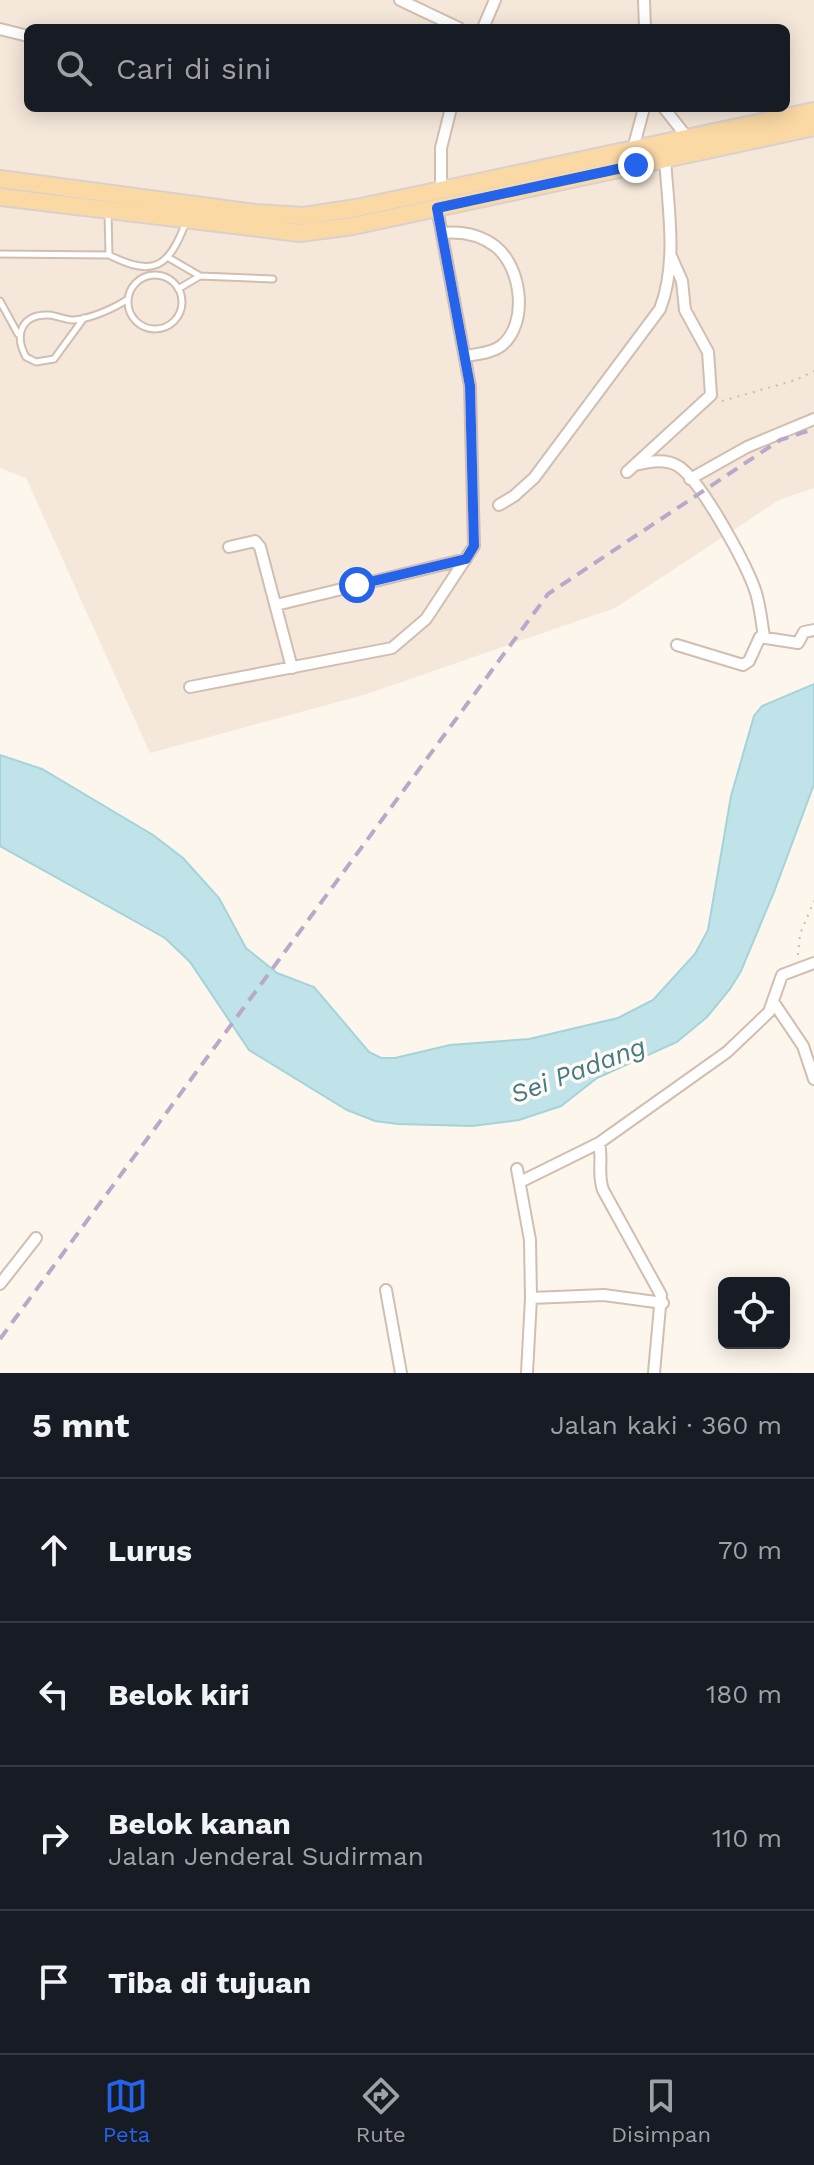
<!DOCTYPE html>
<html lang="id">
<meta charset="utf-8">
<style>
:root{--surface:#171b24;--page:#20242c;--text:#f1f3f6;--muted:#9ea1a6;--line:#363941;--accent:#2563eb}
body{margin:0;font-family:"Work Sans",sans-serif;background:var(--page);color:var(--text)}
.controls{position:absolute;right:24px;bottom:24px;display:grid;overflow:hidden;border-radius:12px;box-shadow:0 4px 20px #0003}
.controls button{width:72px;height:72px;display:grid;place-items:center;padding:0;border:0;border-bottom:2px solid var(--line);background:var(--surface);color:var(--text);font:40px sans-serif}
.stop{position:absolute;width:24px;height:24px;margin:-18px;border:6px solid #2563eb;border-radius:50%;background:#fff}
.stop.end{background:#2563eb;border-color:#fff;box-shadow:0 2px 8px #0008}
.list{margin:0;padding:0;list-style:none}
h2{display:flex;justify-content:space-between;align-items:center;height:104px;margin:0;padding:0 32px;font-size:34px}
h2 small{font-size:26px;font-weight:400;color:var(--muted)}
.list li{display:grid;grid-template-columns:52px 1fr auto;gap:24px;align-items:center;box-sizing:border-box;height:144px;padding:0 32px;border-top:2px solid var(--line)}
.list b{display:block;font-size:30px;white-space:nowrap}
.list p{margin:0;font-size:26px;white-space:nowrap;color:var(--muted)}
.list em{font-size:26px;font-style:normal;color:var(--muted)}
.icon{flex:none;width:44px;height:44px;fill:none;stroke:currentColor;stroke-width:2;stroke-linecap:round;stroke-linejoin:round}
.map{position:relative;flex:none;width:814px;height:1373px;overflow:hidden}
.search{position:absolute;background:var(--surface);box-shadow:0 4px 20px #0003;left:24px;right:24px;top:24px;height:88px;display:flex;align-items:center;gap:20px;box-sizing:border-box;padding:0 28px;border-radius:12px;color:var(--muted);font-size:30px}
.sheet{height:680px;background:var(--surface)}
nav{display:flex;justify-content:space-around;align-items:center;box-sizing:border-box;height:112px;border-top:2px solid var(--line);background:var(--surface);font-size:22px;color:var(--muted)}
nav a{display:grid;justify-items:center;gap:4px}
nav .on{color:var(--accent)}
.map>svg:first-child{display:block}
.residential{fill:#f5e8da;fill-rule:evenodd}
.water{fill:#bfe3e8;stroke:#a5d3da;stroke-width:2}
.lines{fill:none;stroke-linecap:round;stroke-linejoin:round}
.service-casing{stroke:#d1beb0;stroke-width:9}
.minor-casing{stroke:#d1beb0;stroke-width:14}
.primary-casing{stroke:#dad1cd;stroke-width:20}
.path{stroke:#d9b8a5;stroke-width:2;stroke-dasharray:2 6;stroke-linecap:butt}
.service{stroke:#fff;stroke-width:5}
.minor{stroke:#fff;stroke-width:10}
.primary{stroke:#fbd9a5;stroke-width:16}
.rail{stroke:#b9a8c9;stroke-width:4;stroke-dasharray:12 8;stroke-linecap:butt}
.route{stroke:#2563eb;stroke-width:10}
.labels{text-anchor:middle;stroke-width:7;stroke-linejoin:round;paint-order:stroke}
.water-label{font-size:26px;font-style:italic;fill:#437c86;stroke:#fffaf3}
</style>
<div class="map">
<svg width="814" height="1373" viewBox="0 0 814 1373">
<rect width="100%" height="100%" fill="#fdf6ec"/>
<path class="residential" d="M0 0H814V488L779 500 615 608 367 694 150 753 26 478 0 468ZM28 28H786V108H28Z"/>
<path class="water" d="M814 684V784L774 892 741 971 730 989 707 1017 677 1042 597 1078 561 1106 519 1120 472 1126 398 1124 375 1121 347 1110 249 1050 190 962 165 938 0 846V755L42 769 153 835 183 858 219 898 246 948 277 973 314 987 369 1052 381 1058H395L450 1045 529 1039 618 1018 653 1000 695 954 708 930 731 796 754 716 762 706Z"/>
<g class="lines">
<defs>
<path id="service" d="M108 214 109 255C154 278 169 267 186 222
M0 254 109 255
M169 258 200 276
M128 302a27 27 0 1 1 54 0a27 27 0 1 1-54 0Z
M178 289 200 276 273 279
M0 301 18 334
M84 318 54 359 36 362 26 357C14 335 21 314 49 315 58 316 66 320 74 320 90 319 115 308 128 299"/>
<path id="minor" d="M400 0 459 28
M644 0 645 28
M483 28 495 0
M0 29 28 36
M664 108 690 141
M636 165 633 149 644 108
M441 190V148L451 108
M442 233C460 231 479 234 495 246 522 267 529 324 501 346 491 353 478 354 466 356
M635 465C649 462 664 458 678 466 701 480 744 561 754 587 760 602 761 620 764 636
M627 472 711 395 708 352 685 310 682 281 671 256
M690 479 747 447 814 419
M499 505 514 496 534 478 660 309C678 263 668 207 665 159
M229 547 255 541 260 547 292 668
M276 605 466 559
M677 645 743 665 749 661 760 637 798 643 804 632 814 630
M190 687 392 648 426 619 474 546 470 386 437 208
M774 1003 803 1046 814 1079
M599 1143C603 1160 597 1173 603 1190L661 1295 654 1373
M517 1169 530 1240 531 1298 604 1295 663 1303
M520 1182 599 1143 727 1052 769 1012 782 975 814 963
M0 1284 36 1238
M386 1290 401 1373
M527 1373 531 1298"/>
<path id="primary" d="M0 179 256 213 304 216 356 208 814 111
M0 197 300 233 353 226 814 127"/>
</defs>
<use href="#service" class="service-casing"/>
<use href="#minor" class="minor-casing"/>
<use href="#primary" class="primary-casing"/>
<path class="path" d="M722 401 796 380 814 371
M798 955 800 934 814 901"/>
<use href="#service" class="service"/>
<use href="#minor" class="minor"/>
<use href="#primary" class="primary"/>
<path class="rail" d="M0 1339 548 594 780 440 814 429"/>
</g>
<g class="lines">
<path class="route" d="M357 585 466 559 474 546 470 386 437 208 636 165"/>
</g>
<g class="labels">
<g class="water-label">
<text transform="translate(578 1070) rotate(-21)" y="9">Sei Padang</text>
</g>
</g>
</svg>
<div class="controls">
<button><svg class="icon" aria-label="locate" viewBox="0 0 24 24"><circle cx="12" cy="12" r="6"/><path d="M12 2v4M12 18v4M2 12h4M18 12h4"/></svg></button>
</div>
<div class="stop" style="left:357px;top:585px"></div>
<div class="stop end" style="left:636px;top:165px"></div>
<div class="search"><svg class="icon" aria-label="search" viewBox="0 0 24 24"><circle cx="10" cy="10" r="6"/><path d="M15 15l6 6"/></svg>Cari di sini</div>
</div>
<section class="sheet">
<h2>5 mnt<small>Jalan kaki · 360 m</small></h2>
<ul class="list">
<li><svg class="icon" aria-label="ahead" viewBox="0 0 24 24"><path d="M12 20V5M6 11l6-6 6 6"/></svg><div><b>Lurus</b></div><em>70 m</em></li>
<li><svg class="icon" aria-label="left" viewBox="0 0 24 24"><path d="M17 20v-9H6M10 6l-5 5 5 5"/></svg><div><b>Belok kiri</b></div><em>180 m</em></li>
<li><svg class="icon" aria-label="right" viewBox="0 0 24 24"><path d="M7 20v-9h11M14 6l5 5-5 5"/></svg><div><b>Belok kanan</b><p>Jalan Jenderal Sudirman</p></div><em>110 m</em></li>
<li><svg class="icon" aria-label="arrive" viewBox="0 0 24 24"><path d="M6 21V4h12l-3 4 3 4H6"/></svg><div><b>Tiba di tujuan</b></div></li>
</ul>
</section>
<nav>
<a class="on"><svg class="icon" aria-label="map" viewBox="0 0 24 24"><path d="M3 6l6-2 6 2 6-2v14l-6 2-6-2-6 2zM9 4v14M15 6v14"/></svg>Peta</a>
<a><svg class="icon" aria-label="directions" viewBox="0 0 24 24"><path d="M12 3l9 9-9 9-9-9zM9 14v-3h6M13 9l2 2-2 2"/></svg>Rute</a>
<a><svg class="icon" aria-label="saved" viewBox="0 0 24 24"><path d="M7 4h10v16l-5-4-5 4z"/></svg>Disimpan</a>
</nav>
